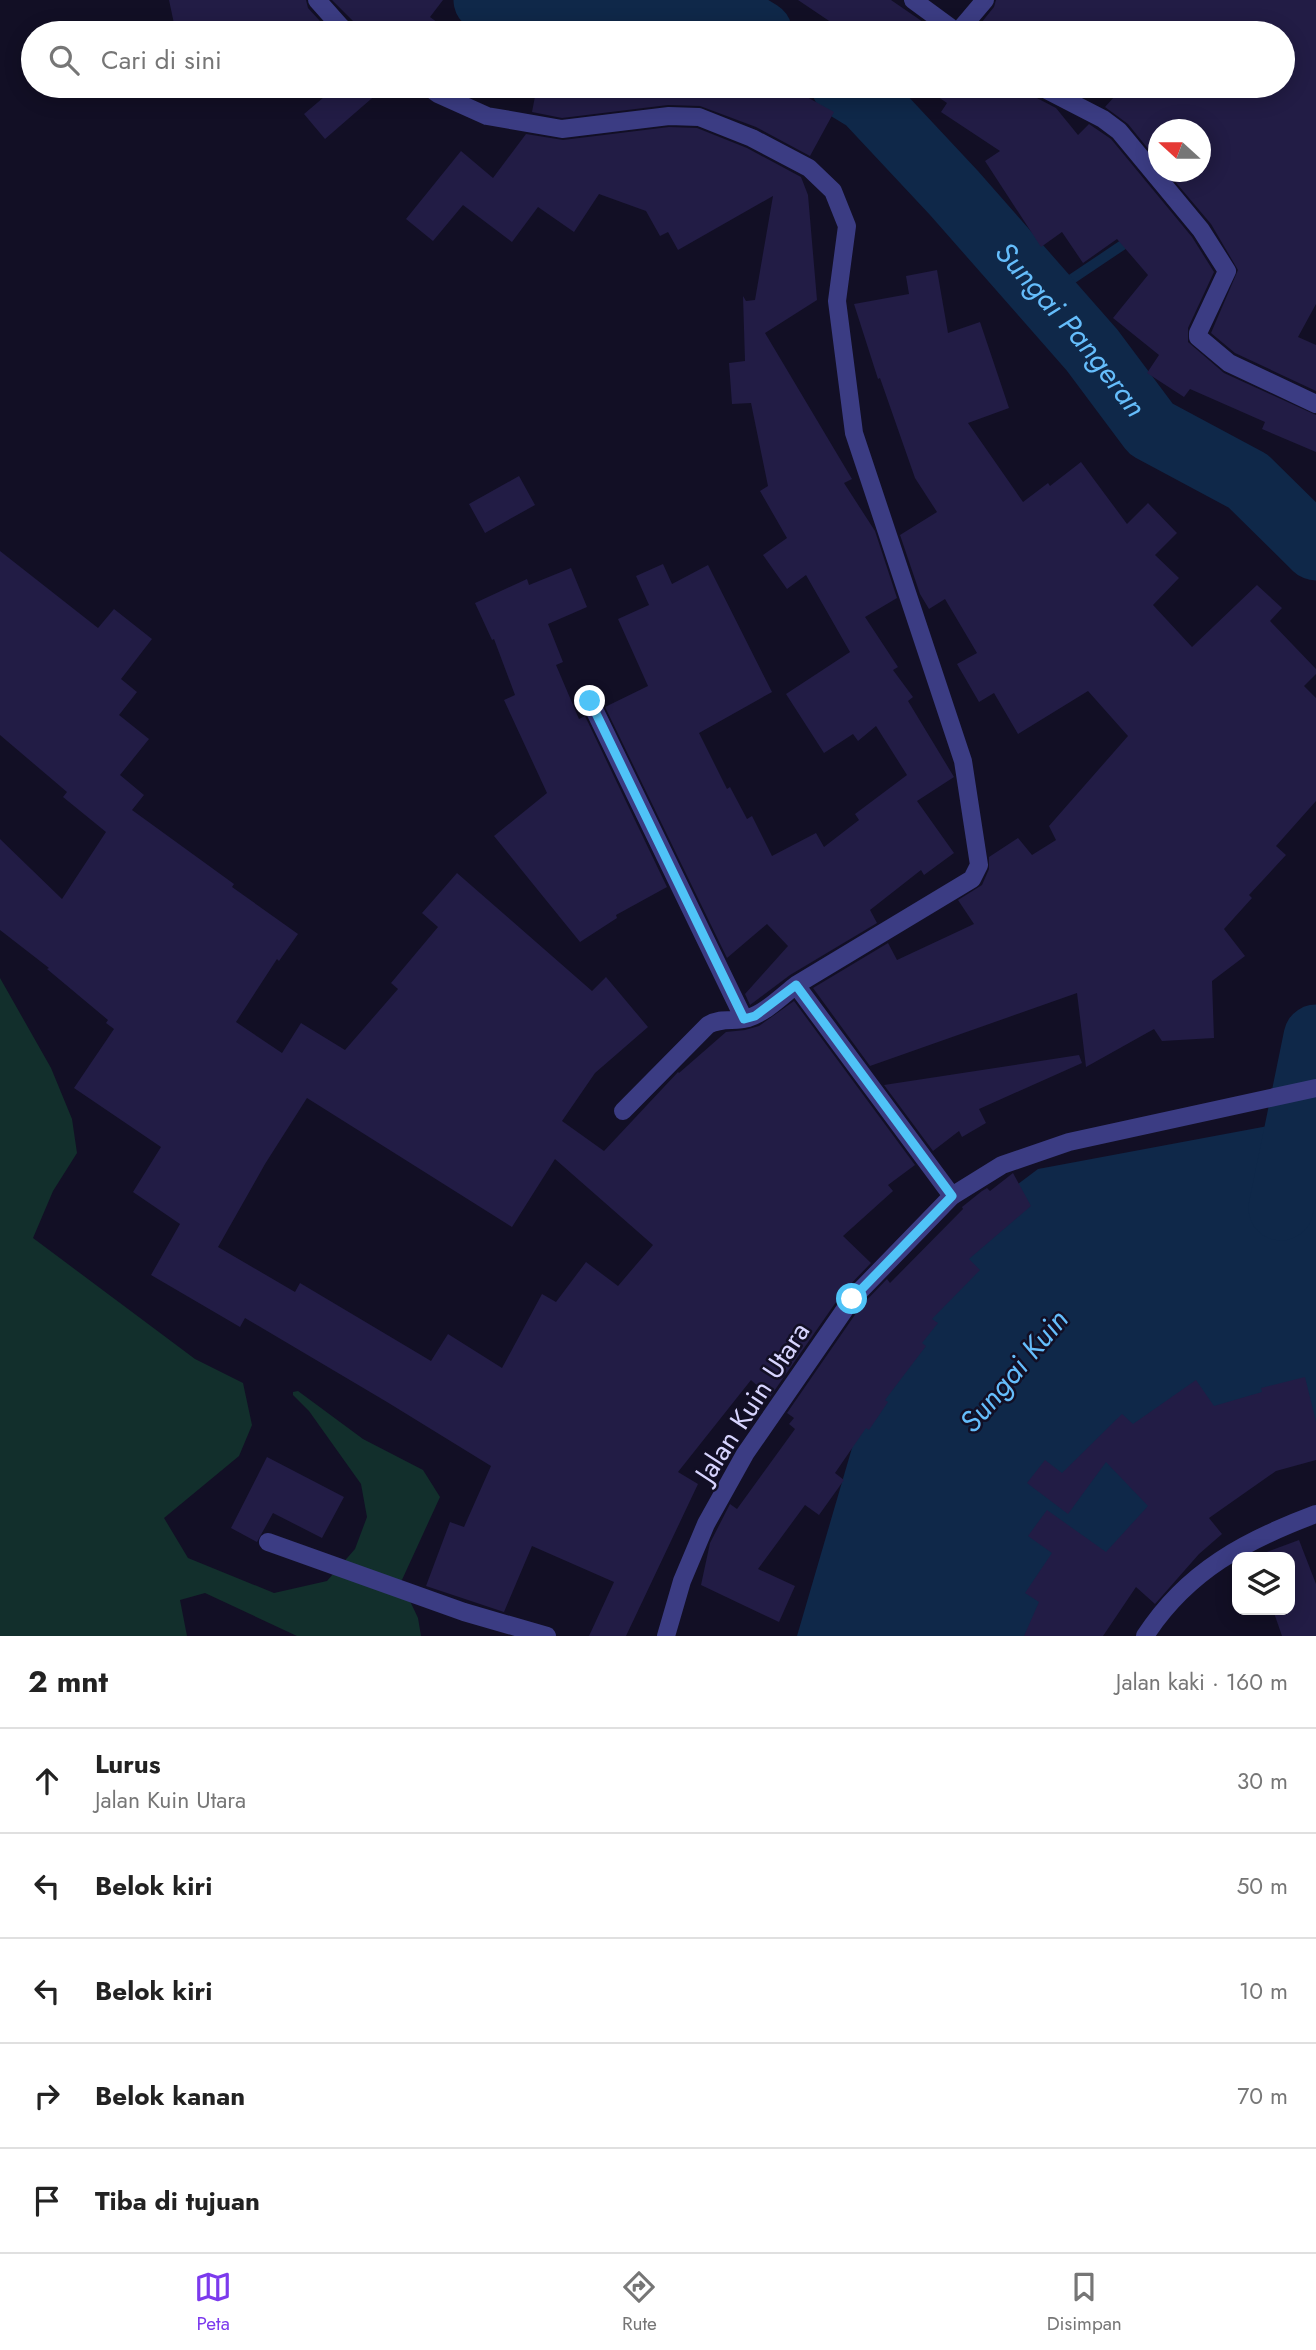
<!DOCTYPE html>
<html lang="id">
<meta charset="utf-8">
<style>
:root{--surface:#fff;--page:#f2f2f2;--text:#222;--muted:#767676;--line:#e0e0e0;--accent:#7c3aed}
body{margin:0;font-family:Jost,sans-serif;background:var(--page);color:var(--text)}
.controls{position:absolute;right:21px;bottom:21px;display:grid;overflow:hidden;border-radius:14px;box-shadow:0 4px 18px #0003}
.controls button{width:63px;height:63px;display:grid;place-items:center;padding:0;border:0;border-bottom:2px solid var(--line);background:var(--surface);color:var(--text);font:35px sans-serif}
.compass{position:absolute;left:1148px;top:119px;width:63px;height:63px;border-radius:50%;background:var(--surface);box-shadow:0 4px 18px #0003;rotate:291deg}
.stop{position:absolute;width:21px;height:21px;margin:-16px;border:5px solid #4fc3f7;border-radius:50%;background:#fff}
.stop.end{background:#4fc3f7;border-color:#fff;box-shadow:0 2px 7px #0008}
.list{margin:0;padding:0;list-style:none}
h2{display:flex;justify-content:space-between;align-items:center;height:91px;margin:0;padding:0 28px;font-size:30px}
h2 small{font-size:23px;font-weight:400;color:var(--muted)}
.list li{display:grid;grid-template-columns:46px 1fr auto;gap:21px;align-items:center;box-sizing:border-box;height:105px;padding:0 28px;border-top:2px solid var(--line)}
.list b{display:block;font-size:26px;white-space:nowrap}
.list p{margin:0;font-size:23px;white-space:nowrap;color:var(--muted)}
.list em{font-size:23px;font-style:normal;color:var(--muted)}
.icon{flex:none;width:38px;height:38px;fill:none;stroke:currentColor;stroke-width:2;stroke-linecap:round;stroke-linejoin:round}
.map{position:relative;flex:none;width:1316px;height:1636px;overflow:hidden}
.search{position:absolute;background:var(--surface);box-shadow:0 4px 18px #0003;left:21px;right:21px;top:21px;height:77px;display:flex;align-items:center;gap:18px;box-sizing:border-box;padding:0 24px;border-radius:38px;color:var(--muted);font-size:26px}
.sheet{height:616px;background:var(--surface)}
nav{display:flex;justify-content:space-around;align-items:center;box-sizing:border-box;height:98px;border-top:2px solid var(--line);background:var(--surface);font-size:19px;color:var(--muted)}
nav a{display:grid;justify-items:center;gap:4px}
nav .on{color:var(--accent)}
.map>svg:first-child{display:block}
.green{fill:#122f2c}
.water{fill:#0f2849}
.lines{fill:none;stroke-linecap:round;stroke-linejoin:round}
.stream{stroke:#0f2849;stroke-width:10}
.river{stroke:#0f2849;stroke-width:65}
.building{fill:#221c45;fill-rule:evenodd}
.minor{stroke:#3b3c83;stroke-width:18}
.tertiary{stroke:#3b3c83;stroke-width:18}
.route{stroke:#4fc3f7;stroke-width:9}
.labels{text-anchor:middle;stroke-width:5;stroke-linejoin:round;paint-order:stroke}
.street-label{font-size:28px;fill:#d7d4fe;stroke:#120f25}
.water-label{font-size:30px;font-style:italic;fill:#65bdfb;stroke:#120f25}
</style>
<div class="map">
<svg width="1316" height="1636" viewBox="0 0 1316 1636">
<rect width="100%" height="100%" fill="#120f25"/>
<path class="green" d="M0 978 51 1068 72 1119 77 1153 53 1191 33 1238 195 1359 243 1383 252 1425 239 1456 164 1518 188 1558 274 1593 327 1581 355 1549 367 1517 361 1484 309 1411 293 1395V1392L298 1391 363 1439 423 1470 440 1497 401 1582 418 1618 421 1636H297L205 1593 180 1600 187 1636H0Z"/>
<path class="water" d="M1316 1117V1441L1194 1495 1102 1636H797L904 1270 1038 1169Z"/>
<g class="lines">
<path class="stream" d="M1045 297 1133 238"/>
<g class="river">
<path d="M486 0 509 15 611 1 742 22 760 33"/>
<path id="s1" d="M844 86 867 100 954 193 1092 350 1151 429 1248 481 1316 548"/>
<path d="M1281 1208 1316 1037"/>
</g>
</g>
<path class="building" d="M169 0H306L308 8 331 33H176Z
M332 0H443L430 17 449 31 447 33H375L362 22 358 26Z
M798 0H891L939 33H847Z
M996 0H1316V304L1298 337 1316 345V391L1235 353 1211 333 1238 270 1211 224 1167 172H1200V130H1158V161L1128 124 1105 107 1124 86H1283V33H973L994 7Z
M337 86H386L325 139 304 114Z
M537 86H787L834 112 810 156 756 127 700 106 668 105 562 118 532 112Z
M922 86H1028L1033 96 1056 108 1078 135 1089 124 1111 139 1192 237 1214 272 1188 328V342L1224 373 1316 415V452L1262 429 1265 422 1190 389 1184 397 1147 373 1159 355 1113 318 1148 275 1117 239 1083 263 1062 232 1041 247 985 161 1000 151 941 112 947 103Z
M669 127 697 128 747 148 801 177 808 195 817 300 765 333 852 479 844 483 875 531 897 598 865 617 898 667 893 670 913 697 908 701 954 777 917 801 954 853 924 875 921 870 870 910 877 923 790 975 750 1005 745 994 788 946 767 924 727 958 605 707 648 686 618 619 649 605 636 576 663 564 672 584 708 565 772 692 699 733 727 789 730 787 747 819 752 816 772 856 816 833 824 847 859 820 855 814 907 775 876 726 858 741 853 734 824 753 786 694 850 652 806 575 787 589 763 555 787 538 760 491 768 486 751 403 732 404 729 363 745 361 743 296 746 301 755 300 773 196 678 250 668 232 660 236 646 211 599 194 574 232 538 207 512 242 463 205 433 241 406 219 461 151 493 178 526 134 563 140Z
M937 270 948 333 980 322 1009 408 968 423 1023 502 1048 483 1050 486 1081 462 1127 524 1148 503 1177 533 1155 555 1179 578 1153 605 1192 647 1257 585 1282 608 1270 621 1316 669V674L1304 686 1316 698V801L1276 846 1286 855 1249 895 1252 898 1224 929 1245 956 1212 981 1214 1038 1162 1041 1154 1029 1086 1067 1077 993 870 1066 813 988 888 943 897 960 974 924 958 900 982 885 989 869V857L1018 838 1032 855 1056 840 1049 826 1128 736 1088 691 1018 734 994 693 979 702 957 664 977 653 945 599 929 609 920 594 900 535 937 512 915 478 880 378 878 379 854 304 909 294 906 276Z
M519 476 535 505 485 533 469 504Z
M0 551 98 628 114 609 152 639 121 679 137 692 119 715 149 739 120 775 144 795 132 810 234 884 232 887 298 934 279 961 277 959 236 1022 282 1053 301 1023 345 1050 398 989 391 983 438 927 422 913 457 873 592 991 606 977 648 1027 595 1073 562 1121 604 1151 678 1072 679 1073 726 1032 745 1030 759 1026 794 1001 915 1165 888 1185 893 1191 843 1236 871 1263 843 1292 770 1397 751 1380 678 1472 698 1484 626 1636H589L614 1582 532 1546 504 1612 426 1586 450 1522 464 1527 491 1466 387 1402 245 1318 240 1327 151 1275 180 1224 133 1192 161 1147 74 1088 114 1029 106 1023 108 1020 47 969 49 968 0 930V839L62 899 106 832 63 797 67 792 0 735ZM307 1098 512 1227 555 1159 653 1245 618 1286 586 1262 556 1302 542 1294 502 1368 448 1334 431 1361 300 1283 295 1292 218 1247 265 1164Z
M571 568 587 607 548 624 563 662 556 665 579 719 585 716 667 887 616 915 617 918 580 942 494 836 547 793 504 700 515 695 494 639 492 640 475 603 527 579 529 585Z
M1079 1055 1082 1063 979 1109 986 1123 962 1137 959 1131 933 1151 884 1085Z
M1013 1173 1031 1206 969 1259 980 1270 932 1319 938 1323 922 1343 926 1346 885 1400 888 1402 869 1430 866 1428 835 1473 844 1480 819 1515 805 1505 758 1569 795 1586 779 1622 701 1585 710 1543 730 1504 737 1509 795 1429 789 1424 794 1418 787 1413 861 1306 887 1279 890 1283 963 1209 962 1207 982 1191 987 1188 990 1191Z
M1305 1377 1316 1422V1460L1276 1471 1209 1518 1222 1534 1199 1554 1155 1604 1136 1587 1103 1636H1024L1039 1602 1025 1593 1052 1553 1028 1536 1047 1510 1106 1552 1148 1506 1106 1462 1068 1514 1027 1483 1045 1460 1062 1473 1122 1414 1133 1424 1196 1380 1214 1406 1262 1392 1261 1388Z
M267 1457 344 1497 322 1538 273 1513 257 1542 231 1528Z
M1299 1540 1316 1584V1636H1282L1273 1610H1290V1557H1253Z"/>
<g class="lines">
<path class="minor" d="M317 0 341 27 349 33
M913 0 958 33
M957 33 985 0
M427 86 438 94 487 116 562 129 669 116 699 117 752 138 809 168 833 191 847 226 837 301 854 433 963 761 979 865 972 879 796 985 952 1196
M1039 86 1103 119 1119 131 1201 230 1227 271 1198 333V337L1229 363 1316 404
M590 701 744 1019
M623 1111 708 1025C722 1017 734 1022 748 1018 765 1013 782 996 796 985
M268 1542 464 1612 547 1636
M1145 1636C1187 1571 1246 1540 1316 1514"/>
<path class="tertiary" d="M666 1636 682 1581 706 1524 745 1454 852 1299 952 1196 1002 1165 1069 1142 1316 1088"/>
</g>
<g class="lines">
<path class="route" d="M590 701 744 1019 755 1016 796 985 952 1196 852 1299"/>
</g>
<g class="labels">
<g class="street-label">
<text transform="translate(752 1402) rotate(-57)" y="10">Jalan Kuin Utara</text>
</g>
<g class="water-label">
<text dy="10" stroke="none"><textPath href="#s1" startOffset="334">Sungai Pangeran</textPath></text>
<text transform="translate(1014 1371) rotate(-50)" y="10">Sungai Kuin</text>
</g>
</g>
</svg>
<div class="controls">
<button><svg class="icon" aria-label="layers" viewBox="0 0 24 24"><path d="M12 4l9 5-9 5-9-5zM3 14l9 5 9-5"/></svg></button>
</div>
<svg class="compass" viewBox="-18 -18 36 36"><path d="M0-13l5 13h-10z" fill="#e53935"/><path d="M0 13l5-13h-10z" fill="#767676"/></svg>
<div class="stop" style="left:852px;top:1299px"></div>
<div class="stop end" style="left:590px;top:701px"></div>
<div class="search"><svg class="icon" aria-label="search" viewBox="0 0 24 24"><circle cx="10" cy="10" r="6"/><path d="M15 15l6 6"/></svg>Cari di sini</div>
</div>
<section class="sheet">
<h2>2 mnt<small>Jalan kaki · 160 m</small></h2>
<ul class="list">
<li><svg class="icon" aria-label="ahead" viewBox="0 0 24 24"><path d="M12 20V5M6 11l6-6 6 6"/></svg><div><b>Lurus</b><p>Jalan Kuin Utara</p></div><em>30 m</em></li>
<li><svg class="icon" aria-label="left" viewBox="0 0 24 24"><path d="M17 20v-9H6M10 6l-5 5 5 5"/></svg><div><b>Belok kiri</b></div><em>50 m</em></li>
<li><svg class="icon" aria-label="left" viewBox="0 0 24 24"><path d="M17 20v-9H6M10 6l-5 5 5 5"/></svg><div><b>Belok kiri</b></div><em>10 m</em></li>
<li><svg class="icon" aria-label="right" viewBox="0 0 24 24"><path d="M7 20v-9h11M14 6l5 5-5 5"/></svg><div><b>Belok kanan</b></div><em>70 m</em></li>
<li><svg class="icon" aria-label="arrive" viewBox="0 0 24 24"><path d="M6 21V4h12l-3 4 3 4H6"/></svg><div><b>Tiba di tujuan</b></div></li>
</ul>
</section>
<nav>
<a class="on"><svg class="icon" aria-label="map" viewBox="0 0 24 24"><path d="M3 6l6-2 6 2 6-2v14l-6 2-6-2-6 2zM9 4v14M15 6v14"/></svg>Peta</a>
<a><svg class="icon" aria-label="directions" viewBox="0 0 24 24"><path d="M12 3l9 9-9 9-9-9zM9 14v-3h6M13 9l2 2-2 2"/></svg>Rute</a>
<a><svg class="icon" aria-label="saved" viewBox="0 0 24 24"><path d="M7 4h10v16l-5-4-5 4z"/></svg>Disimpan</a>
</nav>
